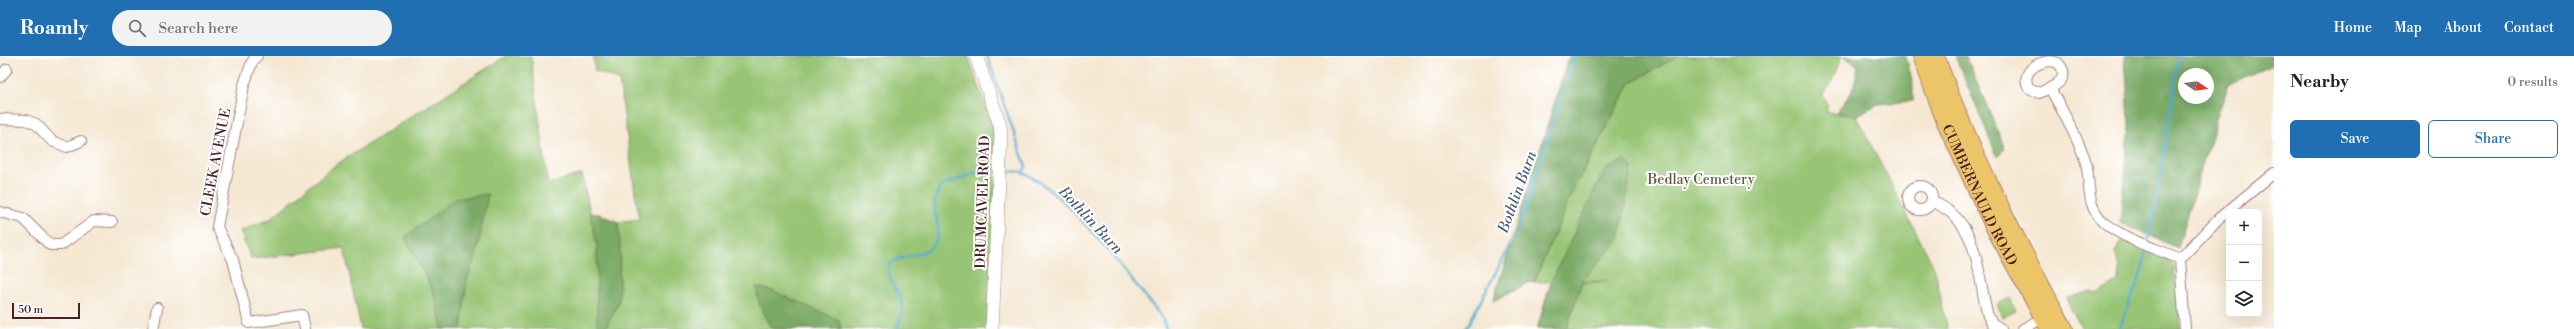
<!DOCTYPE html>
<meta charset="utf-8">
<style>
:root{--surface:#fff;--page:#f2f2f2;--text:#222;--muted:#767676;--line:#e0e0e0;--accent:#1f6fb2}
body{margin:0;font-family:"Libre Bodoni",serif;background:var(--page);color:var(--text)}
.controls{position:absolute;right:12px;bottom:12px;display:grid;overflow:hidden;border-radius:6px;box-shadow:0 4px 16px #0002}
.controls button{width:36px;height:36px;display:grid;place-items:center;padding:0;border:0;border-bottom:1px solid var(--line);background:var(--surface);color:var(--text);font:20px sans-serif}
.compass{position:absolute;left:2178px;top:12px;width:36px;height:36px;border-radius:50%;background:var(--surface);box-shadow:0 4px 16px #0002;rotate:103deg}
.scale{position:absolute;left:12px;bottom:10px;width:68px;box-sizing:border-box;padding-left:4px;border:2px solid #4a1f2b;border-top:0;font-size:11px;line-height:14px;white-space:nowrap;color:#4a1f2b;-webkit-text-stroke:3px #fff;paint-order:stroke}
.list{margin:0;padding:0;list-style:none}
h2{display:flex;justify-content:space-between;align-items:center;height:52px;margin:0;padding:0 16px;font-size:17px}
h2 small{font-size:13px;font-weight:400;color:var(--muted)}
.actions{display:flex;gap:8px;padding:12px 16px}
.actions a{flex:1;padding:9px 0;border:1px solid var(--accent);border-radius:6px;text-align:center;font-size:14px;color:var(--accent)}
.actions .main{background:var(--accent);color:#fff}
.icon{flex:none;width:22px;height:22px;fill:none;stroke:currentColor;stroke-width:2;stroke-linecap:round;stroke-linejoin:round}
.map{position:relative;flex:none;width:2274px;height:273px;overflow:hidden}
header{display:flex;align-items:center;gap:24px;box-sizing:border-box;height:56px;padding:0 20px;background:var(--accent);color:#fff}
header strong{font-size:19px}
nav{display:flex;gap:22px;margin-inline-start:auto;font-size:14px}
.search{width:280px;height:36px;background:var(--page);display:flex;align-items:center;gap:10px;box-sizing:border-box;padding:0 14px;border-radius:22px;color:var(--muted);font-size:15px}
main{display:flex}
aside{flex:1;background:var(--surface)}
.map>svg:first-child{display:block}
.green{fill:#98c574;stroke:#717250}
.forest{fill:#7aaa66;stroke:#626448;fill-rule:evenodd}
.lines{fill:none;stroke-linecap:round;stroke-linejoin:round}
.stream{stroke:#52accf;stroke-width:2.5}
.minor-casing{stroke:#a0837e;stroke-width:12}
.tertiary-casing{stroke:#a0837e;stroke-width:14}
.primary-casing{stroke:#a0837e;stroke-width:18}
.minor{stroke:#fff;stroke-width:10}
.tertiary{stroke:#fff;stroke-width:13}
.primary{stroke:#edc569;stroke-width:16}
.labels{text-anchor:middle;stroke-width:4;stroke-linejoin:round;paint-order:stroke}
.street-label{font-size:14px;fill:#4a1f2b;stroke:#fff}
.park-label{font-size:14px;fill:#655945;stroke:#fff}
.water-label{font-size:15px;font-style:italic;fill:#4e5e75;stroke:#fff}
</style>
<header>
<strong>Roamly</strong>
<div class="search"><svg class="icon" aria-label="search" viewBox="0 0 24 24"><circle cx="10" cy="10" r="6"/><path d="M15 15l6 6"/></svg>Search here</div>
<nav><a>Home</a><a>Map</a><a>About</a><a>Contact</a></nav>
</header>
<main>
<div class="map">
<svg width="2274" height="273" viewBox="0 0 2274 273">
<rect width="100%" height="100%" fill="#fff"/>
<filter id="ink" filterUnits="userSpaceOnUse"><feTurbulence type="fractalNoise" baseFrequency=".025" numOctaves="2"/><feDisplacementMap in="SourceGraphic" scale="8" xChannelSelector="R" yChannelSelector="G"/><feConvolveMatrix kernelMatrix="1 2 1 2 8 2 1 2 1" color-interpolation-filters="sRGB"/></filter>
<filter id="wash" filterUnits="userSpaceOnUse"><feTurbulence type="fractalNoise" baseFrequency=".012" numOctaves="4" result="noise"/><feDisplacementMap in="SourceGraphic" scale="16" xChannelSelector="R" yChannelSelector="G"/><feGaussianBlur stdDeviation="0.9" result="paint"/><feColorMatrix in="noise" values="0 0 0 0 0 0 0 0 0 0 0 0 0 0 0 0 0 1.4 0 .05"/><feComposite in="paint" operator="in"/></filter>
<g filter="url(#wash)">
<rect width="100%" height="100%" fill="#f5e7d1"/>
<path class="green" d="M506 0H531L548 128 582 118 590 157 618 166 639 163 619 24 595 15 593 0H968L994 72 995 137 987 273H361L344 192 251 203 240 175 270 163 334 110Z
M1678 0H1842L1830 29 1822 39 1828 49 1826 56 1856 60 1935 213 1947 273H1566L1581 227 1608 225 1534 226 1574 132 1630 27Z
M2122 185 2170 205 2174 211 2180 273H2082L2066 243 2089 235 2098 237 2118 226 2119 212 2115 196Z
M2010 242 2016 255 2003 261 1997 248Z"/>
<path class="forest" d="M1569 0H1678L1630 27 1574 132 1534 226 1528 227 1493 245Z
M1843 0H1906L1913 29V45L1878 48 1856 60 1836 57 1853 34 1858 10Z
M1955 0H1966L2005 93 1997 100Z
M2125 0H2274V8L2229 28 2216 63 2178 192 2120 167 2129 67ZM2184 18H2208V42H2184Z
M1624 104 1632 111 1619 184 1583 223 1566 273H1537L1551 226 1604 115Z
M488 138 476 201 467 224 461 273H442L433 235 405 181 455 143Z
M590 157 599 158 618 166 620 189 619 245 605 273H597V188Z
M756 231 773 235 839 264 841 273H773L759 248Z"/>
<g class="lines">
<path class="stream" d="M987 0 1026 111 1023 116
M1003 115C1009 115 1018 114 1024 117 1071 140 1127 219 1162 261L1166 273
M2147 187 2161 116 2179 0
M896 273C898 267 902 261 903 255 904 238 886 229 889 208 900 199 917 201 929 193 947 180 932 162 935 144 936 139 939 134 941 130L982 114H996
M1466 273 1519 172 1575 0
M2119 273 2142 215 2146 192"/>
</g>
</g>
<g filter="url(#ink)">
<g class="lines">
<defs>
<path id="minor" d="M257 0 252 6 244 29 217 171 233 204 249 267 302 259 305 273
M0 21 7 13
M2050 32C2061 27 2069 18 2058 7 2044 0 2018 15 2029 32L2039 37 2050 32C2060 50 2081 88 2086 107 2091 128 2085 150 2104 166 2124 184 2156 192 2180 203
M0 63 26 64 36 68 52 85 67 91 81 85
M1908 142a12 12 0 1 1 24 0a12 12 0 1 1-24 0Z
M1931 145C1981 165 1976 216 1988 260L1992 267 2001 273
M0 156 23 162 50 189H61L94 165 112 166
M153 273 157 252
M2023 273 2048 259
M2185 273 2180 203 2217 164 2274 117"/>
<path id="tertiary" d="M976 0 1000 69 1001 80 992 273"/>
<g id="primary">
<path id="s1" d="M1921 0 1945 66 1993 170 2049 273"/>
<path d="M1936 0C1970 95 2017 185 2065 273"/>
</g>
</defs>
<use href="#minor" class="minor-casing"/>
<use href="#tertiary" class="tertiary-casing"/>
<use href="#primary" class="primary-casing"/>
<use href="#minor" class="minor"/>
<use href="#tertiary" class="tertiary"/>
<use href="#primary" class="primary"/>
</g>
</g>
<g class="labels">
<g class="street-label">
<text transform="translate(215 106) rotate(-79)" y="5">CLEEK AVENUE</text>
<text dy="5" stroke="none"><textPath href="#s1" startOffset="151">CUMBERNAULD ROAD</textPath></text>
<text transform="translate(982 146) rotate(-88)" y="5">DRUMCAVEL ROAD</text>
</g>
<g class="park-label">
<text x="1701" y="128">Bedlay Cemetery</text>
</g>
<g class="water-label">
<text transform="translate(1517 136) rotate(-70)" y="5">Bothlin Burn</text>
<text transform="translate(1091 164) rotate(47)" y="5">Bothlin Burn</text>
</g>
</g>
</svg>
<div class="controls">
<button>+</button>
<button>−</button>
<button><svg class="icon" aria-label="layers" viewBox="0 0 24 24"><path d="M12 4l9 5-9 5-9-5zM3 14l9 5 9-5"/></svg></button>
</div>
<svg class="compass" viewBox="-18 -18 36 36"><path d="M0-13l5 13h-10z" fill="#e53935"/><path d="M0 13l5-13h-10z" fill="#767676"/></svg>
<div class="scale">50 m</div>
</div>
<aside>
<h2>Nearby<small>0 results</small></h2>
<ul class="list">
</ul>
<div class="actions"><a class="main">Save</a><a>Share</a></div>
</aside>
</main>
